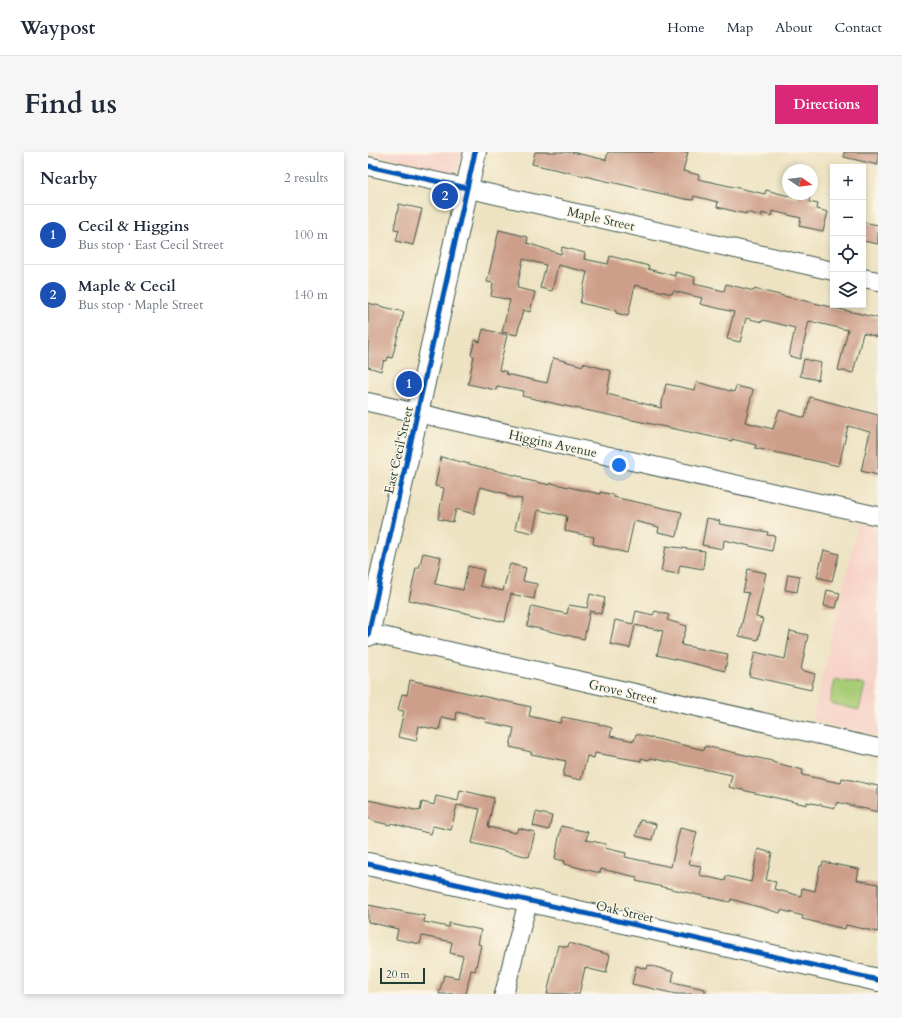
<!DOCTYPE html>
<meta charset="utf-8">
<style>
:root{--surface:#fff;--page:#f6f6f7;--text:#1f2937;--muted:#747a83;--line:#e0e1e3;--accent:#db2777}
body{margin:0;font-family:Cardo,serif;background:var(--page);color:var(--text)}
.controls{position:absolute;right:12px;top:12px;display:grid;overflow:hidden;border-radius:0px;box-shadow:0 2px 6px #0003}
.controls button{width:36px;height:36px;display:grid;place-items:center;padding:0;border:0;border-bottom:1px solid var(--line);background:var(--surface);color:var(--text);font:20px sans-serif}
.compass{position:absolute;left:414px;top:12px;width:36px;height:36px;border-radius:50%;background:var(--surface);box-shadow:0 2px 6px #0003;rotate:103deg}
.scale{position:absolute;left:12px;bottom:10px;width:45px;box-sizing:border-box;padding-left:4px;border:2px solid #1f3d34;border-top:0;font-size:11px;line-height:14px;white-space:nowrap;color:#1f3d34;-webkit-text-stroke:3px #fcf5e5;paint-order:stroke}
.you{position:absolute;left:251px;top:313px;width:14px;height:14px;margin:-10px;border:3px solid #fff;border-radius:50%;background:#1a73e8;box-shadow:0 0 0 6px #1a73e833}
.badge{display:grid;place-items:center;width:26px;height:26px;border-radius:50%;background:var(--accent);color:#fff;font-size:13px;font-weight:700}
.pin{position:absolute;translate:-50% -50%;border:2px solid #fff;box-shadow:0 1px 4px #0006}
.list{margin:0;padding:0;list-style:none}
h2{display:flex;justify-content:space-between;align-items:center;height:52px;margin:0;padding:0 16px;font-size:17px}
h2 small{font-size:13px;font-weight:400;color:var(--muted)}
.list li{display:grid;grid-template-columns:26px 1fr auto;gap:12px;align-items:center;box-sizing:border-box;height:60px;padding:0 16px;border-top:1px solid var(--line)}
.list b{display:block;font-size:15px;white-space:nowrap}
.list p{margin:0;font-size:13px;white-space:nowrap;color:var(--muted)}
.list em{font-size:13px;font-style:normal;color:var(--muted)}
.icon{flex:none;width:22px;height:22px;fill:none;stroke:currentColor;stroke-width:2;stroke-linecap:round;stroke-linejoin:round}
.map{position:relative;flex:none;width:510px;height:842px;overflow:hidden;border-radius:0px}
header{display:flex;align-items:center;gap:24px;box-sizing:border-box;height:56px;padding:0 20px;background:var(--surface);border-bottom:1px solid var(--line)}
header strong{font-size:19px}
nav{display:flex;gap:22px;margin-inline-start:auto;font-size:14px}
.intro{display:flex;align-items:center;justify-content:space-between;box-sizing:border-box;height:96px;padding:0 24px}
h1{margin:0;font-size:28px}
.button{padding:10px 18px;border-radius:0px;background:var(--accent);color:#fff;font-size:14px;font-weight:700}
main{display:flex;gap:24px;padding:0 24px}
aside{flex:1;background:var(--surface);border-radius:0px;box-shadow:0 2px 6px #0003}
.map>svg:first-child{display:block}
.built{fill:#f7d1c8}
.green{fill:#a9cc76;stroke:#648455}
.building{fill:#cd9f8a}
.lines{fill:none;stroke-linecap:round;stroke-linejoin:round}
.street-casing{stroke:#3e5649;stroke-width:20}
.secondary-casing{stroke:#3e5649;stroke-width:24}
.street{stroke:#fff;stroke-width:18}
.secondary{stroke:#fff;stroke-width:22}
.cycleway-casing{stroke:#fcf5e5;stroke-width:8}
.cycleway{stroke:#0057b8;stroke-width:5}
.labels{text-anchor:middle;stroke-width:3;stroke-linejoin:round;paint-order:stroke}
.street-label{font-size:13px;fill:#1f3d34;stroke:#fcf5e5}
</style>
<header>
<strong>Waypost</strong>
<nav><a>Home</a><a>Map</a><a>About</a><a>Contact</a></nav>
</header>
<div class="intro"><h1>Find us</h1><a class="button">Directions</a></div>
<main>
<aside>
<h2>Nearby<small>2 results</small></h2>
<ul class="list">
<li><span class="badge" style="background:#1a4fb4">1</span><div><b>Cecil &amp; Higgins</b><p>Bus stop · East Cecil Street</p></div><em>100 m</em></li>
<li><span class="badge" style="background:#1a4fb4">2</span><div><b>Maple &amp; Cecil</b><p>Bus stop · Maple Street</p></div><em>140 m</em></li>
</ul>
</aside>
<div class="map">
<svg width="510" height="842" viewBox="0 0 510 842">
<rect width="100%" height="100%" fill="#fcf5e5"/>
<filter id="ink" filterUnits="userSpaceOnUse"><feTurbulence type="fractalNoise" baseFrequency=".025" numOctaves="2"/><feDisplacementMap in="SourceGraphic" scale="8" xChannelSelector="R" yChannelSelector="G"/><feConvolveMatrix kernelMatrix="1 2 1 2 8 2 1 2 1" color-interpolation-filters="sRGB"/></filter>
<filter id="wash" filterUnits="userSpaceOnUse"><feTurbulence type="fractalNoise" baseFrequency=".012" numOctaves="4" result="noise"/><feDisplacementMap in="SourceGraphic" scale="16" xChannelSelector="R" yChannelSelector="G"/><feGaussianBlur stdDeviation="0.9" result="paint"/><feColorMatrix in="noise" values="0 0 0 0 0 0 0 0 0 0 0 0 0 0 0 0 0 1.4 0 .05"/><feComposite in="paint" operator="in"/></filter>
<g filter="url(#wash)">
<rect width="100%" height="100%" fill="#ede3c2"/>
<path class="built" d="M0 0H96L90 16 83 21Z
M490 372 510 377V584L444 569Z"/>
<path class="green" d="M467 527 497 533 491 558 462 551Z"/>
<g id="blocks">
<path class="building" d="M167 0H204L238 8 240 0H320L315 19 331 23 330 27 397 42 398 38 429 46 430 42 442 44 441 50 450 52 449 57 460 60 455 79 431 74 433 66 404 59 403 64 394 61V64L378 60V62L349 55 350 50 326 44 325 48 317 47 164 12Z
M476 0H510V13L476 5Z
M31 52 54 57 45 93 28 89 31 78 26 77Z
M495 70 510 73V92L495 89Z
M131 78 160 85 159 91 193 102 194 95 217 101 216 107 240 112 242 104 281 114 280 117 307 124V120L327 125 326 132 356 139 358 132 386 139V137L510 166V185L495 181 485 221 470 218 480 178 441 169 432 207 421 204 427 176 395 168 394 170 378 166 372 190 359 187 366 160 332 152 334 146 305 139 304 142 267 133 260 164 248 161V159L212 151 219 120 190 113 184 139 172 136 178 113 155 107 149 136 167 140 162 160 155 158 149 183 134 180 142 148 123 144 125 131 119 130Z
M0 151 36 160 24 206 20 205 19 209 16 208 13 219 0 215Z
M115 177 139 183 131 218 139 220 138 222 179 231 185 206 215 214V211L243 219 239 242 293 256 298 232 327 238 329 230 366 240 368 234 385 238 377 270 405 277 411 258 437 266 442 245 510 263V323L493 319 502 280 480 274 471 314 387 296 388 293 364 287V289L193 253 154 244 156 239 129 234 128 238 100 232 106 204 103 203 107 188 112 190Z
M436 207 453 211 450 228 432 224Z
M73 305 154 325V327L182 333 183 331 232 342V340L246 343 245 345 314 360 309 384 290 380 291 375 266 369 259 401 225 392 226 385 197 379 199 364 170 358 165 381 147 377 154 347 138 344 139 342 112 335 106 362 88 357 85 370 70 367 76 336 67 334Z
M339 366 352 369 351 372 400 380 399 383 407 384 404 399 356 388 355 397 334 393Z
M298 394 337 399 335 417 312 413 310 422 293 419Z
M456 398 471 402 464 429 449 425Z
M55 401 73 405 67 432 95 438 100 414 116 418 112 434 135 439 142 412 158 416 155 429 169 432 166 447 143 442 137 470 41 448 48 416H51Z
M380 417 398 421 388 465 395 467 390 488 371 484 381 441 375 440Z
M420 422 432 424 429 440 417 438Z
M459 438 472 441 468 456 456 454Z
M222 442 237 446 233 462 222 459 216 487 159 474 164 454 199 462 201 453 219 456Z
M268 459 285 463 287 459 301 463 299 468 319 474 313 493 360 502 357 519 289 503 295 479 267 473 262 496 242 492 247 468 265 472Z
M422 479 440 483 433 518 447 522 443 538 381 524 387 500 417 507Z
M42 528 163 555 161 564 192 571 194 565 231 572 244 576 242 584 266 589 268 582 336 598 337 594 404 609V610L435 618 434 623 473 631 474 626 510 634V660L469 650 467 656 439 650V653L361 635 364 623 282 606 281 608 273 606V609L227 601 226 606 219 604 213 628 195 624 198 609 163 602V600L142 595 146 576 117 570 118 567 89 560 88 568 74 565 71 578 51 574 48 589 30 585 36 559 30 558 34 542 39 543Z
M92 638 126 646 120 675 148 681 150 676 167 680 161 705 104 691 112 657 89 653 83 678 65 674 63 682 23 671 22 673 5 669V668L0 666V648L52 659 54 650 66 653 68 644 90 649Z
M168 660 184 664 181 678 165 674Z
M272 668 288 672 284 688 268 684Z
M193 674 220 680 218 688 238 692 237 696 258 701 257 705 303 715 312 676 329 680 321 712 333 714 331 723 357 729 358 724 383 730 390 697 404 701 398 728 408 730 406 737 433 744 434 736 447 739 452 714H454L455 710 491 717 489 728 510 732V780L478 773 477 777 434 767 435 764 413 758 412 761 363 747 362 750 268 729 269 725 233 717 232 721 196 712 197 709 187 707Z
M0 753 57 764 56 770 81 775V771L113 778 110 792 113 793 107 819 103 818 98 842H71L76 823 90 826 95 804 82 801 84 790 54 784 52 792 28 787 30 777 0 770Z
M201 791 242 803 238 821 217 816 211 842H179L190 793 200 795Z
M280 813 306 820 304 830 337 837V842H308L264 832 268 814 279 817Z"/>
</g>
</g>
<g filter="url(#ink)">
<use href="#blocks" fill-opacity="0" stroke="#3e5649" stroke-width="1"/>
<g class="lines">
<defs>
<path id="street" d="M0 14 465 119
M495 126 510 129
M0 250 510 364
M1 481 510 596
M136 842 160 749"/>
<path id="secondary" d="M0 483 107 0
M0 712 510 828"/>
</defs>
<use href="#street" class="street-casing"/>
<use href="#secondary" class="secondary-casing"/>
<use href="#street" class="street"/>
<use href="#secondary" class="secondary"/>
<defs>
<path id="cycleway" d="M0 14 99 36
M0 483 107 0
M0 712 510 828"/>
</defs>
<use href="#cycleway" class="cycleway-casing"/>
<use href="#cycleway" class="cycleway"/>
</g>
</g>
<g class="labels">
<g class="street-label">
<text transform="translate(233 66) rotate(13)" y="5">Maple Street</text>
<text transform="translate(185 291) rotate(12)" y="5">Higgins Avenue</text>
<text transform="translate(30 298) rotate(-77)" y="5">East Cecil Street</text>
<text transform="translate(255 539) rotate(13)" y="5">Grove Street</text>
<text transform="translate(257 759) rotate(13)" y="5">Oak Street</text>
</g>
</g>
</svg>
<div class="controls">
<button>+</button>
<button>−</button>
<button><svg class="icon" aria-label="locate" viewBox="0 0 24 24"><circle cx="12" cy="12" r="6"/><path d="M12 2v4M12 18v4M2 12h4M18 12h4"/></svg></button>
<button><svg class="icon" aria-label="layers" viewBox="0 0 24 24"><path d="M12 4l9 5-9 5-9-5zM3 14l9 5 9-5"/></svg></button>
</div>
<svg class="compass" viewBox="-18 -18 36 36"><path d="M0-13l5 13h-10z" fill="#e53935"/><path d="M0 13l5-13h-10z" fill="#747a83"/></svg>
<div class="scale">20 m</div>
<div class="you"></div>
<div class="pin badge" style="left:41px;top:232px;background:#1a4fb4">1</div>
<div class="pin badge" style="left:77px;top:44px;background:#1a4fb4">2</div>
</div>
</main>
